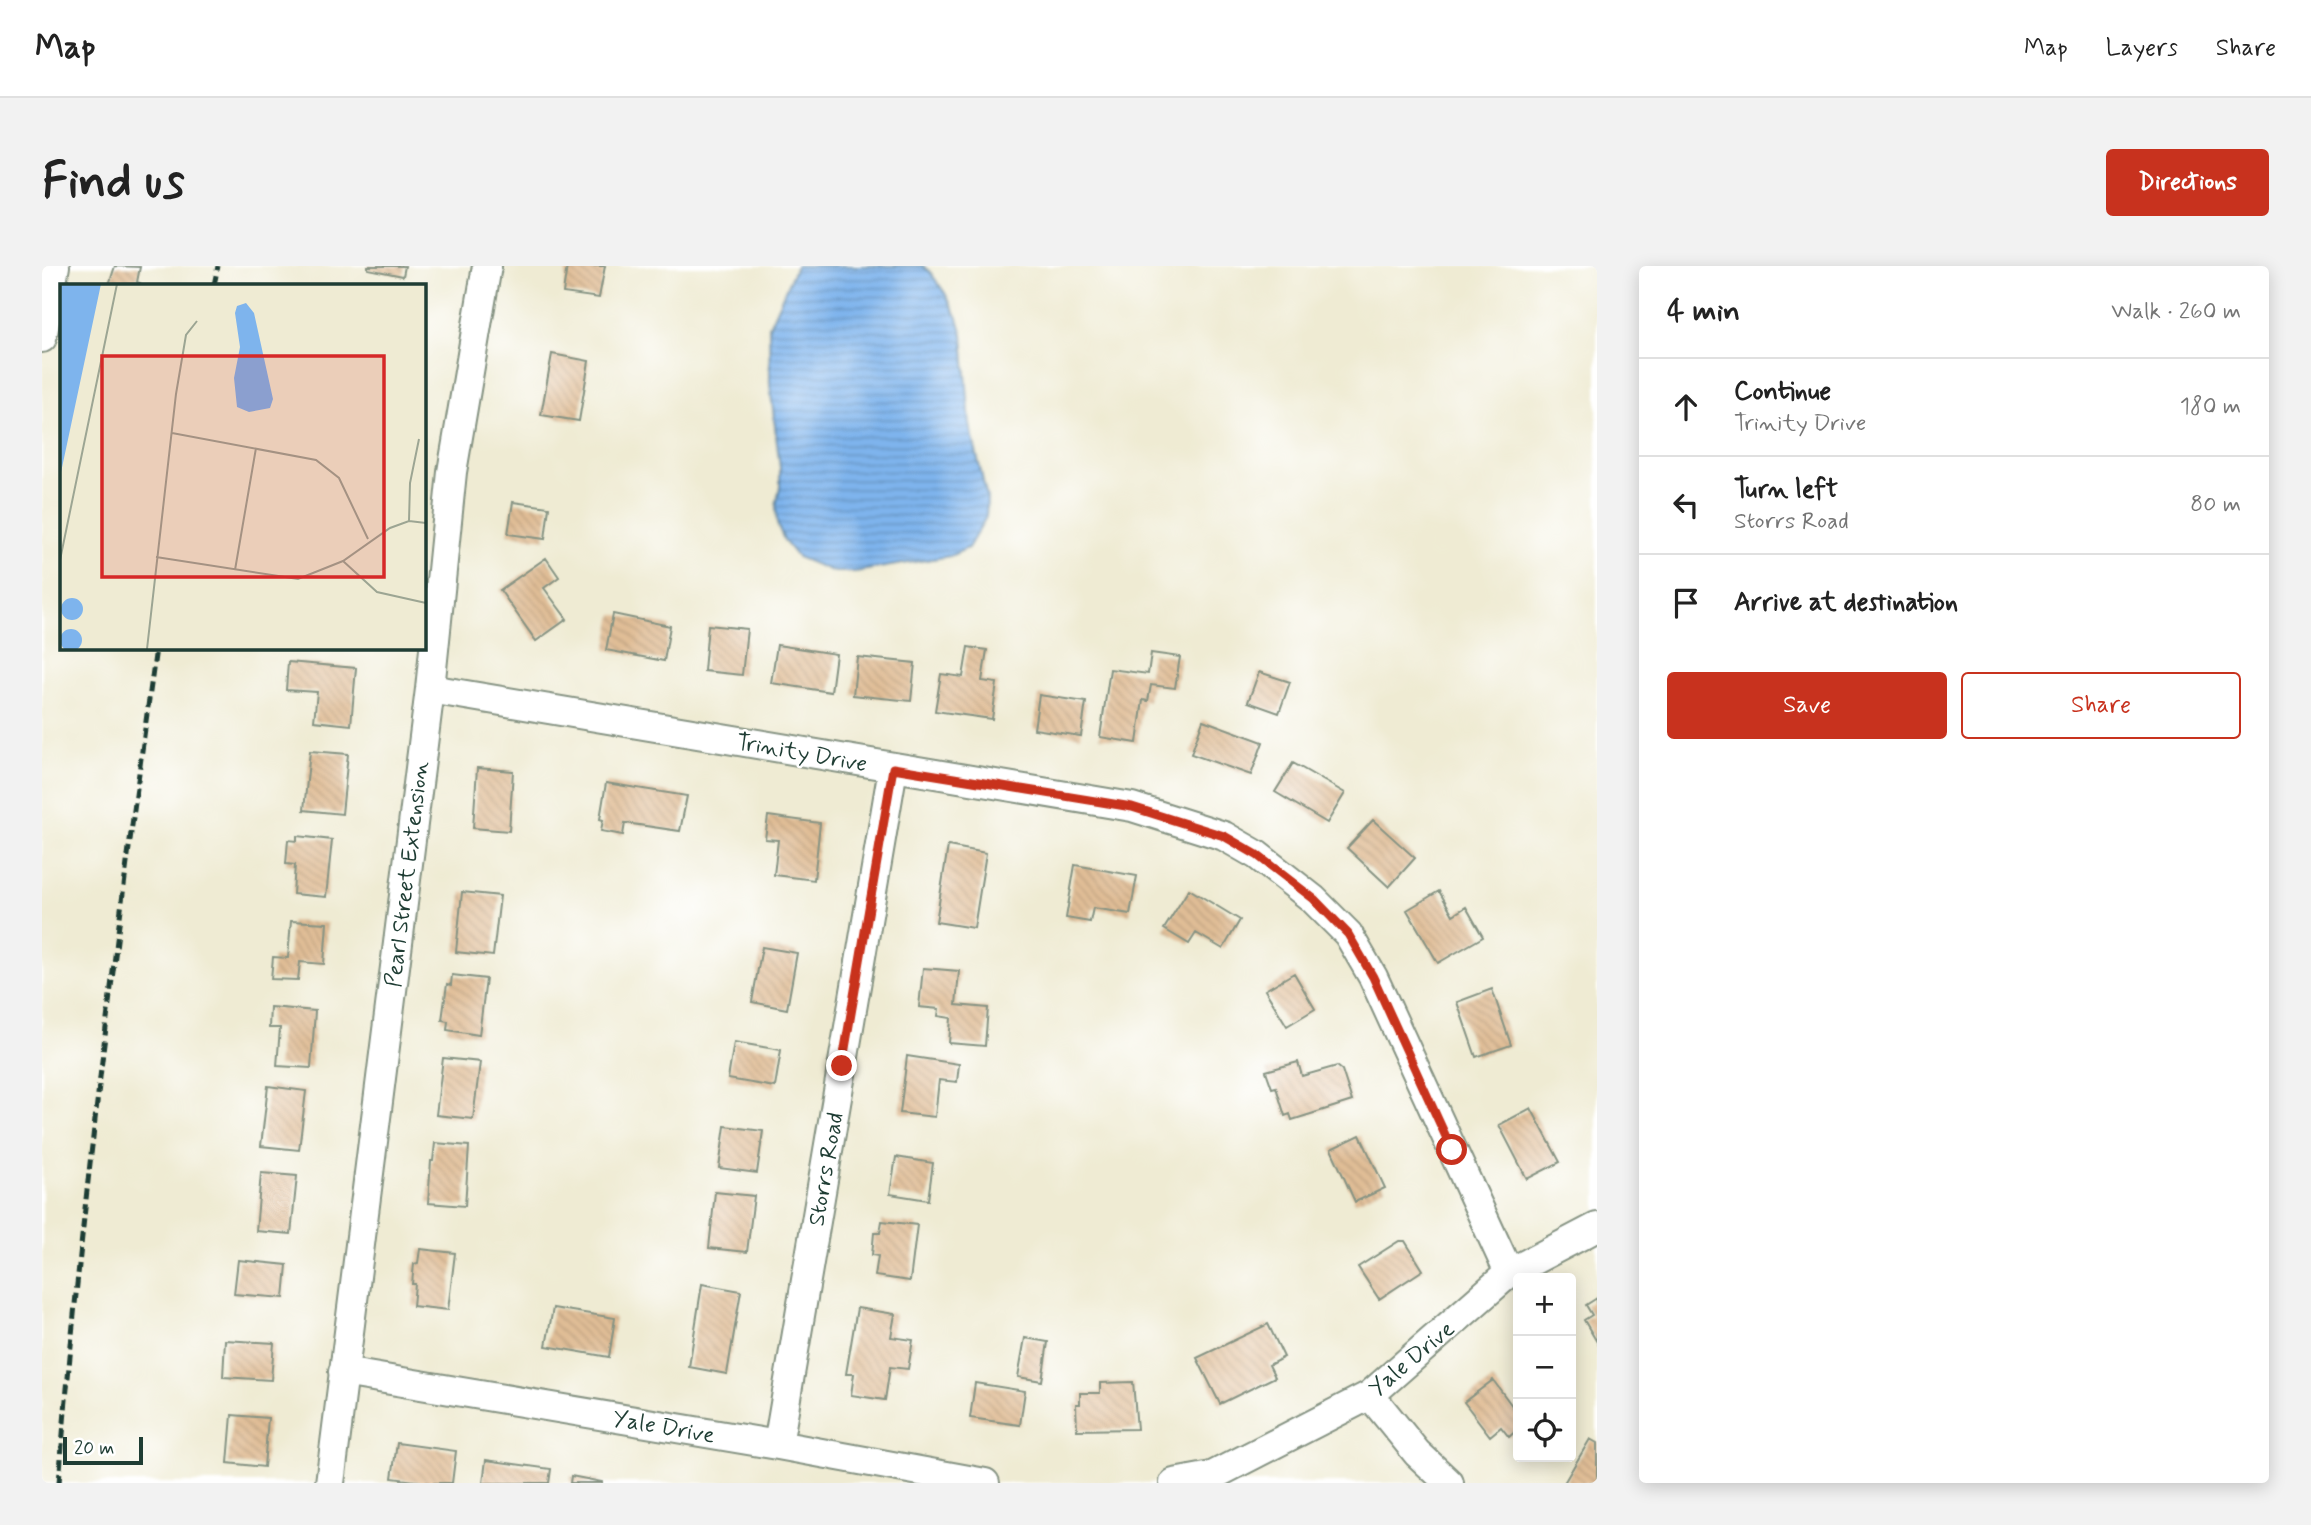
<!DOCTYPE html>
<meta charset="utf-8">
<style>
:root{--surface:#fff;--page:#f2f2f2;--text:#222;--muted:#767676;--line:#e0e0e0;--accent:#c8321e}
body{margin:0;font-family:Mynerve,sans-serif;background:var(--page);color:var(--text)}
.controls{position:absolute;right:21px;bottom:21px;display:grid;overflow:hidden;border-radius:7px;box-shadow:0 4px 18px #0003}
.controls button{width:63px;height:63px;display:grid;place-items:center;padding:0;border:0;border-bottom:2px solid var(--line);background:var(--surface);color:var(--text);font:35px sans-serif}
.scale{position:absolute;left:21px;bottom:18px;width:80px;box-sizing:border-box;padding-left:7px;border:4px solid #1f3d34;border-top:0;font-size:19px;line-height:24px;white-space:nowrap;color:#1f3d34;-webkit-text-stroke:5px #fff;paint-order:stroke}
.stop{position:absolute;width:21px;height:21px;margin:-16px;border:5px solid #c8321e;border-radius:50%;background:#fff}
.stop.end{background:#c8321e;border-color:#fff;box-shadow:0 2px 7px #0008}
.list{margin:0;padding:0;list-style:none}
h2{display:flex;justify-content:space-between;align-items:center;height:91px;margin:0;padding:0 28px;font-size:30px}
h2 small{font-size:23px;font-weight:400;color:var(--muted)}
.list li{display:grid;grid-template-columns:46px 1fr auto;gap:21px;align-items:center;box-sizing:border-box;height:98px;padding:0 28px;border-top:2px solid var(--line)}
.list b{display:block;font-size:26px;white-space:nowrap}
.list p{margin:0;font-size:23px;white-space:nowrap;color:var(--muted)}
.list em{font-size:23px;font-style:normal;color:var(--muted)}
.actions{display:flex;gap:14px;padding:21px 28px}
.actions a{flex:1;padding:16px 0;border:2px solid var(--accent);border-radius:7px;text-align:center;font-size:24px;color:var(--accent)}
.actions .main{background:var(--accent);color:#fff}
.icon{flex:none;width:38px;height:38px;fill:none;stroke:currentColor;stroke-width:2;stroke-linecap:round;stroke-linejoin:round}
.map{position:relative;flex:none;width:1555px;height:1217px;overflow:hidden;border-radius:7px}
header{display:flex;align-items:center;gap:42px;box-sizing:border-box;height:98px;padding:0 35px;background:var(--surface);border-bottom:2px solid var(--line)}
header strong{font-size:33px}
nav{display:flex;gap:38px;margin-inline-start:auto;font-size:24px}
.intro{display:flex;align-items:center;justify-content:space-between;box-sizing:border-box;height:168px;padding:0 42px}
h1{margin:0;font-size:49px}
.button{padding:18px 32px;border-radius:7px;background:var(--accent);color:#fff;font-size:24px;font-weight:700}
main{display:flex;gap:42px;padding:0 42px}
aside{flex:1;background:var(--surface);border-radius:7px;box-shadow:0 4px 18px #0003}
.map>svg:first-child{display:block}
.water{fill:url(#water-rules);stroke:#4e7890;stroke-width:2}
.building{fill:url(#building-back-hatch)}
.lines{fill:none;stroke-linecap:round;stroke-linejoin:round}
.street-casing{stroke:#879484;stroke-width:32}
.street{stroke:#fff;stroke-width:28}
.rail{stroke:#1f3d34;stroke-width:5;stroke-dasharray:10 5;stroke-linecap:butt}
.route{stroke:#c8321e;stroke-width:9}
.labels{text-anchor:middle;stroke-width:5;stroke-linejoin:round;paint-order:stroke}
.street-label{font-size:23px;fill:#1f3d34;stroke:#fff}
.inset-road{fill:none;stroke:#9ca593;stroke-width:2}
.view{fill:#d62828;fill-opacity:0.15;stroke:#d62828;stroke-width:3.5}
.inset-edge{fill:none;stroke:#1f3d34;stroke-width:3.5}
</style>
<header>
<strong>Map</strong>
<nav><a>Map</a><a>Layers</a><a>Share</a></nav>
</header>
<div class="intro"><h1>Find us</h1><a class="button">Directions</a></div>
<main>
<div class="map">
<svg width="1555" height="1217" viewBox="0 0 1555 1217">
<defs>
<pattern id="water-rules" width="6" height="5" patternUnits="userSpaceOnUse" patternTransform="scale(1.75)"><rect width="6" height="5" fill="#7eb4ed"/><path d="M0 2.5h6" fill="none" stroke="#6794c1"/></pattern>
<pattern id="building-back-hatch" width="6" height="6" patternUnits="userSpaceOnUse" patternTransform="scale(1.75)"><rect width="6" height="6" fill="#e0bd96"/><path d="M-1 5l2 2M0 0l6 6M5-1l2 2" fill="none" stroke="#c0a382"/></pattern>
</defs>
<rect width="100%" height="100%" fill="#fff"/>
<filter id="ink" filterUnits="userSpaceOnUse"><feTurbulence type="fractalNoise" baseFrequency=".0143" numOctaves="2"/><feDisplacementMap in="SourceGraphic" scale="14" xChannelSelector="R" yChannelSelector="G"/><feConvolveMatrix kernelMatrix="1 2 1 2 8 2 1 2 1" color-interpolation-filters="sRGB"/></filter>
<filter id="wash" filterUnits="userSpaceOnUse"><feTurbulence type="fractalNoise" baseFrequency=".00686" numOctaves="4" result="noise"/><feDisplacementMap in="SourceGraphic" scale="28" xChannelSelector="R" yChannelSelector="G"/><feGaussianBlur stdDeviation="1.57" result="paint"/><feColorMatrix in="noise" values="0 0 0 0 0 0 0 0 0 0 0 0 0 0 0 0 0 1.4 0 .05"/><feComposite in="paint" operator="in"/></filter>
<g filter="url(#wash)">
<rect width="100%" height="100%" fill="#efebd3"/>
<path class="water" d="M754 0H881L888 6 903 27 916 52 921 69 928 159 945 232 944 251 926 282 908 290 813 306H792L755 291 743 276 735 258 734 240 738 221V202L728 119 727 60Z"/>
<g id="blocks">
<path class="building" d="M73 0 98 1 95 16 98 17 97 19H67Z
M326 0H363L361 10 326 3Z
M525 0H563L557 32 521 27Z
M510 88 547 95 537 155 499 149Z
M471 236 507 241 503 273 466 268Z
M504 292 517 311 502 322 525 353 494 375 458 324Z
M571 348 628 360 622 395 564 384Z
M666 359 705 363 700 409 662 405Z
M735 379 794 388 789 426 729 417Z
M926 381 945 384 940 415 955 417 950 453 893 445 899 408 921 411Z
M1109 387 1138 391 1133 422 1109 419 1106 435 1101 434 1095 477 1058 471 1068 403 1106 408Z
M815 391 873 397 869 435 811 429Z
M246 396 314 402 309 459 272 455 275 426 244 424Z
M1217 406 1248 416 1237 447 1206 436Z
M997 429 1044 436 1039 470 992 463Z
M1161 454 1221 476 1209 509 1149 488Z
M268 485 306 488 300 548 262 544Z
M1251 497 1303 527 1285 557 1233 526Z
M435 502 471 505 467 565 431 562Z
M564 517 645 530 638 565 583 557 581 569 559 565 561 554 558 553Z
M726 550 778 557 772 614 732 609 736 574 723 573Z
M1331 554 1373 592 1347 621 1305 582Z
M255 570 290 574 284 631 251 628 253 599 244 598 246 574 255 575Z
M906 580 944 587 932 662 894 656Z
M1033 599 1095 610 1088 648 1051 642 1048 656 1024 652Z
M1147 623 1198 654 1181 683 1154 667 1147 678 1122 663Z
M1397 625 1411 649 1424 641 1441 671 1396 697 1365 644Z
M420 626 458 630 451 690 414 686Z
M249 655 285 657 282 698 258 696 256 714 229 713 231 691 246 692Z
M720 681 755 687 745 743 710 736Z
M881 702 917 705 914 739 946 742 943 780 907 777 909 752 896 750 897 743 877 741Z
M1252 707 1273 743 1245 760 1223 724Z
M410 709 444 713 437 769 405 764 406 755 400 754 405 718 409 719Z
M1450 723 1469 779 1434 791 1415 736Z
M228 741 273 745 269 802 235 800 238 762H227Z
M692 776 739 784 733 821 686 813Z
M865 790 917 798 915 816 897 814 893 851 858 847Z
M401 792 438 796 431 853 394 849Z
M1256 796 1260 810 1295 800 1300 804 1310 835 1250 854 1248 848 1243 850 1234 821 1230 822 1224 805Z
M226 820 264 825 257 884 219 880Z
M1489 842 1518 896 1485 913 1457 859Z
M683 860 721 865 715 907 677 902Z
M1318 869 1343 922 1313 936 1289 883Z
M393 877 427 880 423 940 386 937 389 895H391Z
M854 891 891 897 886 934 848 928Z
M219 907 255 910 249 968 214 965Z
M673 926 712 930 705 986 667 982Z
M840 955 875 959 868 1015 833 1010 836 990 830 989 832 967H838Z
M1357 975H1363L1381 1004 1337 1033 1316 1001Z
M378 983 413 987 406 1044 371 1040 373 1018H370L372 998 376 997Z
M196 994 245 999 242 1032 192 1028Z
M660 1018 699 1025 685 1108 647 1101Z
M1555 1032V1076L1542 1054 1550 1049 1544 1039Z
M511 1042 573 1052 567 1091 504 1080Z
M815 1042 853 1048 849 1071 871 1074 866 1103 848 1101 843 1134 809 1129 812 1108H804Z
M1226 1058 1242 1091 1227 1099 1233 1111 1178 1138 1155 1092Z
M983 1072 1006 1076 1000 1115 976 1111Z
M183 1074 232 1077 229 1114 181 1111Z
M1451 1114 1476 1148V1163L1467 1171 1459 1161 1448 1170 1422 1136Z
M1091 1116 1095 1163 1035 1164 1034 1138H1038V1127H1058V1117Z
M933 1117 983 1125 978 1159 928 1152Z
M190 1149 226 1152 222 1201 186 1197Z
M1548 1173 1555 1177V1217H1522Z
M355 1177 414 1185 410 1217H388L350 1212Z
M444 1194 509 1203 507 1217H441Z
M529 1210 560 1216V1217H528Z"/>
</g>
</g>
<g filter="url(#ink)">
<use href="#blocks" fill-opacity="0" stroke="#879484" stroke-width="2"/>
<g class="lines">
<defs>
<path id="street" d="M0 72 13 0
M388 423 1090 541 1182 570 1215 589 1271 633 1306 668 1331 711 1467 1007
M301 1106 736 1179 943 1217
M1328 1129 1375 1187 1407 1217
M736 1179 851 502
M288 1217 388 423 410 206 445 0
M1132 1217 1170 1210 1328 1129 1467 1007 1555 961"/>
</defs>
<use href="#street" class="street-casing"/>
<use href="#street" class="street"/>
<path class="rail" d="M172 19 176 0
M17 1217C39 938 76 659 114 382"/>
</g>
</g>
<g class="lines" filter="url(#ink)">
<path class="route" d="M800 800 851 502 1090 541 1182 570 1215 589 1272 633 1306 668 1331 711 1410 884"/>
</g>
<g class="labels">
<g class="street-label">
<text transform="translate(760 486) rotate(10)" y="8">Trinity Drive</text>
<text transform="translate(364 608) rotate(-83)" y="8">Pearl Street Extension</text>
<text transform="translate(783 903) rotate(-80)" y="8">Storrs Road</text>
<text transform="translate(1369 1092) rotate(-40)" y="8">Yale Drive</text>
<text transform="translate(622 1160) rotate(10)" y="8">Yale Drive</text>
</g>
</g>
<g transform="translate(18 18)">
<rect width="366" height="366" fill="#efebd3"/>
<path d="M0 0H41L0 193ZM186 19 194 29 213 115 210 124 189 128 177 123 174 94 180 63 175 29 177 22ZM1 325a11 11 0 1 1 22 0a11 11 0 1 1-22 0ZM0 356a11 11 0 1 1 22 0a11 11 0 1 1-22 0Z" fill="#7eb4ed"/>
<path class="inset-road" d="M112 149 256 176 279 194 308 255M349 237 350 199 359 155M96 273 238 295 283 277 330 244 349 237 366 239M0 276 57 0M283 277 317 308 366 319M175 286 196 164M87 365 116 110 126 51 137 37"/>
<path class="view" d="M42 72H324V293H42Z"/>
<rect width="366" height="366" class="inset-edge"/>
</g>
</svg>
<div class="controls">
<button>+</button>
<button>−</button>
<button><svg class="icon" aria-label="locate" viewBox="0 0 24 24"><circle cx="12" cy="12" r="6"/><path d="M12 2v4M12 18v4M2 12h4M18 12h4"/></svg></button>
</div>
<div class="scale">20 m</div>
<div class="stop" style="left:1410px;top:884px"></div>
<div class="stop end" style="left:800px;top:800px"></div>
</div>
<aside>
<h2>4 min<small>Walk · 260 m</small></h2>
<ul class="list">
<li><svg class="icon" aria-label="ahead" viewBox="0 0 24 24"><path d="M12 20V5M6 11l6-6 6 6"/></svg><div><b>Continue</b><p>Trinity Drive</p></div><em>180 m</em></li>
<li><svg class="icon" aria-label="left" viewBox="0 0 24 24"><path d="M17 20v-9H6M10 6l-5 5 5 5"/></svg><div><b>Turn left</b><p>Storrs Road</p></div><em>80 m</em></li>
<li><svg class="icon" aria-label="arrive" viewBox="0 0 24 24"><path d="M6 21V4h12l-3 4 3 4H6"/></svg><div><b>Arrive at destination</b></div></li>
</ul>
<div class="actions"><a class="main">Save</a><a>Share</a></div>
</aside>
</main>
